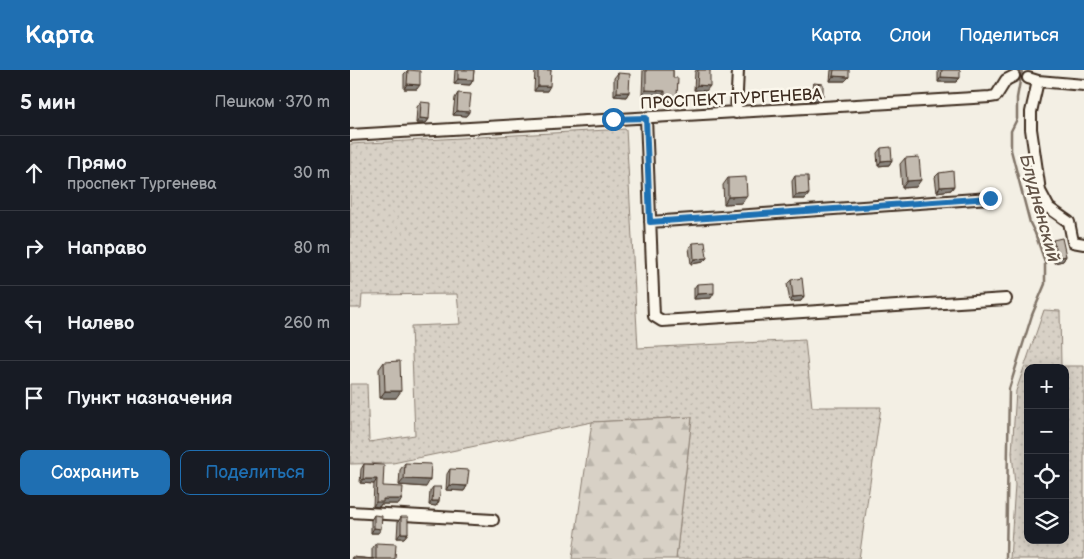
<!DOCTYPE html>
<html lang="ru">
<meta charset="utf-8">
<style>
:root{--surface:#171b24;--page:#20242c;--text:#f1f3f6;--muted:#9ea1a6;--line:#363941;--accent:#1f6fb2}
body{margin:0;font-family:"Balsamiq Sans",sans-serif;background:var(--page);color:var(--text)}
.controls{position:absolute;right:15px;bottom:15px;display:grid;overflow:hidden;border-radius:10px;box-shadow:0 2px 12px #0003}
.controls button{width:45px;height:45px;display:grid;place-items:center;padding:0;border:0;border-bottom:1px solid var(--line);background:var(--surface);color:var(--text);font:25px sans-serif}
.stop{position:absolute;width:15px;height:15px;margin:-11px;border:4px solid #1f6fb2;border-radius:50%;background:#fff}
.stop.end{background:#1f6fb2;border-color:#fff;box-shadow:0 1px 5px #0008}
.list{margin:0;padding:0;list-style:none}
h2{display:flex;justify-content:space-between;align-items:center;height:65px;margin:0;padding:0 20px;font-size:21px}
h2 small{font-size:16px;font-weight:400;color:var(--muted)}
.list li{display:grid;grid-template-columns:32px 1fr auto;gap:15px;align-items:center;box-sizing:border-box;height:75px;padding:0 20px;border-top:1px solid var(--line)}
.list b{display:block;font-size:19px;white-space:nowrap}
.list p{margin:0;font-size:16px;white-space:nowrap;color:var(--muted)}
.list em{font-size:16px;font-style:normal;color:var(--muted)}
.actions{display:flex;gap:10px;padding:15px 20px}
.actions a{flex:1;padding:11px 0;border:1px solid var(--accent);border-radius:10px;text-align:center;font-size:18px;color:var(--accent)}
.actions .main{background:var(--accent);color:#fff}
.icon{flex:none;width:28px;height:28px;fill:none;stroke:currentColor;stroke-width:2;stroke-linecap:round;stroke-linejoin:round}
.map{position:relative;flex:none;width:734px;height:489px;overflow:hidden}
header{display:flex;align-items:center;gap:30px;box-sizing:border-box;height:70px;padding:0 25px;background:var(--accent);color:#fff}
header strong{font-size:24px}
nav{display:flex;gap:28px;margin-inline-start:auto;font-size:18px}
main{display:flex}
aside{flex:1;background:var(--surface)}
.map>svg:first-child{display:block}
.grass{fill:url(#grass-dots);stroke:#8a7e72;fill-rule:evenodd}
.forest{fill:url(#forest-firs);stroke:#8a7e72}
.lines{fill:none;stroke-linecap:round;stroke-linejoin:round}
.stream{stroke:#817468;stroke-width:2.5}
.street-casing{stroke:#3b2a1e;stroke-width:14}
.street{stroke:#fbf7ec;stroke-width:10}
.wall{fill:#a8a197;stroke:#3b2a1e}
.shaded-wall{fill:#88837b;stroke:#3b2a1e}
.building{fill:#c3bbb0;stroke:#3b2a1e}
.route{stroke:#1f6fb2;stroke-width:6}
.labels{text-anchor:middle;stroke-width:5;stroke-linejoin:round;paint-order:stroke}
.street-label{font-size:16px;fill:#3b2a1e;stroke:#fbf7ec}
.water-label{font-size:18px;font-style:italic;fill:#645549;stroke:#fbf7ec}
</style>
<header>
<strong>Карта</strong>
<nav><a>Карта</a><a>Слои</a><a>Поделиться</a></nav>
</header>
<main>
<aside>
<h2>5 мин<small>Пешком · 370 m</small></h2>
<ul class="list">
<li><svg class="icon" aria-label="ahead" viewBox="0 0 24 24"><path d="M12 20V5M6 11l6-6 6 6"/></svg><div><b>Прямо</b><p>проспект Тургенева</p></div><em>30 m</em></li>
<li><svg class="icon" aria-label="right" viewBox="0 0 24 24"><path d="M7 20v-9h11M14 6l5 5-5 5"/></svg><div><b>Направо</b></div><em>80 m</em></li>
<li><svg class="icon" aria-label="left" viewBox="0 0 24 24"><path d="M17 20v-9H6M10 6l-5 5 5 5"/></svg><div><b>Налево</b></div><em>260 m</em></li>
<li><svg class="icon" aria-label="arrive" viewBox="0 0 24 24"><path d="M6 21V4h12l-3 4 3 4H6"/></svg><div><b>Пункт назначения</b></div></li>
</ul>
<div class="actions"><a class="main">Сохранить</a><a>Поделиться</a></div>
</aside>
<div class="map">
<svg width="734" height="489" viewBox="0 0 734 489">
<defs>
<pattern id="grass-dots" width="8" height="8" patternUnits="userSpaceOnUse" patternTransform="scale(1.25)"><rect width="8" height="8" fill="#d8d1c6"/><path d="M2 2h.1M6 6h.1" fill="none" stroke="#bab4aa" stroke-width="1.8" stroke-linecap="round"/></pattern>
<pattern id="forest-firs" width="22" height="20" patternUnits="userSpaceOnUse" patternTransform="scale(1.25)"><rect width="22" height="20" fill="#d8d1c6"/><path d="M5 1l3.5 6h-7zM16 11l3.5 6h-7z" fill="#bab4aa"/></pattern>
</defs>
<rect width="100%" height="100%" fill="#f3efe4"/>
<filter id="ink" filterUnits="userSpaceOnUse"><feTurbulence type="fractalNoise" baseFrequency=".02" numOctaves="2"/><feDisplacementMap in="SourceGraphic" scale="10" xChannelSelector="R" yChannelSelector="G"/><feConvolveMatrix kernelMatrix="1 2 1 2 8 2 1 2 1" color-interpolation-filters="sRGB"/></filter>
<g filter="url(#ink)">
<path class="grass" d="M276 59 288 278 455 270 462 337H531L509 489H326L342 347 242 352 43 393 0 394V314H17L19 372 65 365 61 256 110 254 107 224 12 225 11 238H0V74Z
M694 240 710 241 711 296H734V489H660L665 415 662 383 666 321ZM678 298H715V470H678Z"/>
<path class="forest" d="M342 347 326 489H222L242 352Z"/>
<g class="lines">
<path class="stream" d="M656 489 659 319 682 245 695 214V192L685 163 680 153 661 80V61L667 49V28L672 0"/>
<defs>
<path id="street" d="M678 8 688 11 734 15
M688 11 681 42V59L690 121 699 138 719 152 723 172 734 174
M386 43 388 0
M296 48 304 246 312 251 656 229
M0 65 640 27 646 26 656 10 664 6
M300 152 640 128
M0 442 143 450"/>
</defs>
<use href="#street" class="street-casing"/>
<use href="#street" class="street"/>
</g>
<path class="wall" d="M58 0 67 19H54V4Z
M105 0H124L123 10 120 15 104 14Z
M185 0H201L197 21H184Z
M293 0H323V8L327 26 323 32 311 31V26L292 25Z
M346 0H360L356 21 344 20 345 2Z
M481 0H499L495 11H480Z
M588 0H610L606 12H588Z
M268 3 279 22 276 27 264 26V8Z
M464 13 473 26 469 30 460 31 461 18Z
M108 23 119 42 116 46 103 45 105 28Z
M71 32 79 49 76 53H66L67 37Z
M531 78 542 90 539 95 528 96 527 83Z
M555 88 566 117 552 118 550 94Z
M589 103 604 116 601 120 587 122 585 107Z
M445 106 459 124 455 129H443L442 111Z
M378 108 392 133 374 134 373 115Z
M703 170 716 186 713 191 704 193 700 175Z
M343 173 357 188 353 192 341 194 339 178Z
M441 210 454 226 451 231 440 232 437 214Z
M347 214 361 228 344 229V218Z
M34 292 46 328H30L29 299Z
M55 393 76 417 49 415 50 400Z
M14 394 33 416 49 434H31L29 437 23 436 24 414 10 413 11 399Z
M100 399 117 416 114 421 96 420 97 404Z
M83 417 89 431 86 436 79 435 80 421Z
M24 445 28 463H21V450Z
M51 447 58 463 54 468H47L48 452Z
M26 473 45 489H1L2 487 22 489V479Z"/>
<path class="shaded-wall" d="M483 6 499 7 495 11H480Z
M591 7 610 8 606 12H588Z
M108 9 123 10 120 15 104 14Z
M57 14 70 15 67 19H54Z
M347 15 360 16 356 21 344 20Z
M188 16H200L197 21H184Z
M296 20 315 21 311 26 292 25Z
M267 22H279L276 27 264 26Z
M315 26H327L323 32 311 31Z
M463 26H473L469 30 460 31Z
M107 41 119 42 116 46 103 45Z
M70 48 79 49 76 53H66Z
M542 90 539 95 528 96 531 91Z
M571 110 566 117 552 118 557 111Z
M604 116 601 120 587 122 590 117Z
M459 124 455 129H443L446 125Z
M397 126 392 133 374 134 378 127Z
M716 186 713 191 704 193 708 188Z
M357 188 353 192 341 194 344 189Z
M364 223 361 228 344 229 347 224Z
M454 226 451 231 440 232 443 227Z
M35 321H51L46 328H30Z
M13 409H27L24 414 10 413Z
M54 409 80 410 76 417 49 415Z
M99 415 117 416 114 421 96 420Z
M33 429H52L49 434H31L29 437 23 436 26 432Z
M82 431H89L86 436 79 435Z
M24 458 31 459 28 463H21Z
M51 463H58L54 468H47Z"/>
<path class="building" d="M58 0 70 1V15L57 14Z
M108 0H124L123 10 108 9Z
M188 0H201L200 16H188Z
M296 0H323V8H328L327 26H315V21L296 20Z
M348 0H360V16L347 15Z
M484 0H499V7L483 6Z
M592 0H610V8L591 7Z
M268 3 280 4 279 22H267Z
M464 13 473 14V26H463Z
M108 23 121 24 119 42 107 41Z
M71 32 80 33 79 49 70 48Z
M541 77 542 90 531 91V78Z
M569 87 571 110 557 111 555 88Z
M603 101 604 116 590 117 589 103Z
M445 106H458L459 124 446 125Z
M396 107 397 126 378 127V108Z
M712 168 716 186 708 188 703 170Z
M355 172 357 188 344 189 343 173Z
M452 208 454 226 443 227 441 210Z
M364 213V223L347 224V214Z
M50 291 51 321H35L34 292Z
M55 393 81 394 80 410 54 409Z
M14 394 34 395 33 416 53 417 52 429H33V432H26L27 409H13Z
M100 399 119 400 117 416 99 415Z
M83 417H91L89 431H82Z
M24 445 32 446 31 459 24 458Z
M51 447H58V463H51Z
M26 473 46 474 45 489H26Z
M2 487 24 489H2Z"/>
</g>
<g class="lines" filter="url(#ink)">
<path class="route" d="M263 49 296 48 300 152 640 128"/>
</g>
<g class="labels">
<g class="street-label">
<text transform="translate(381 28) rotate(-3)" y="6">ПРОСПЕКТ ТУРГЕНЕВА</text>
</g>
<g class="water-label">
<text transform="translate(690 138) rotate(75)" y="6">Блудненский</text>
</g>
</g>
</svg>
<div class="controls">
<button>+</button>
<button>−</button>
<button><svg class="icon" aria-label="locate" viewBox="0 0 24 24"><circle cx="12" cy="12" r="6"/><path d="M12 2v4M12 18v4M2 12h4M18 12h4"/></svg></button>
<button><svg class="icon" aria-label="layers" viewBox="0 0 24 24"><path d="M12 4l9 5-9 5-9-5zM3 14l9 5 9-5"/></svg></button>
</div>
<div class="stop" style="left:263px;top:49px"></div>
<div class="stop end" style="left:640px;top:128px"></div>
</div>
</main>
